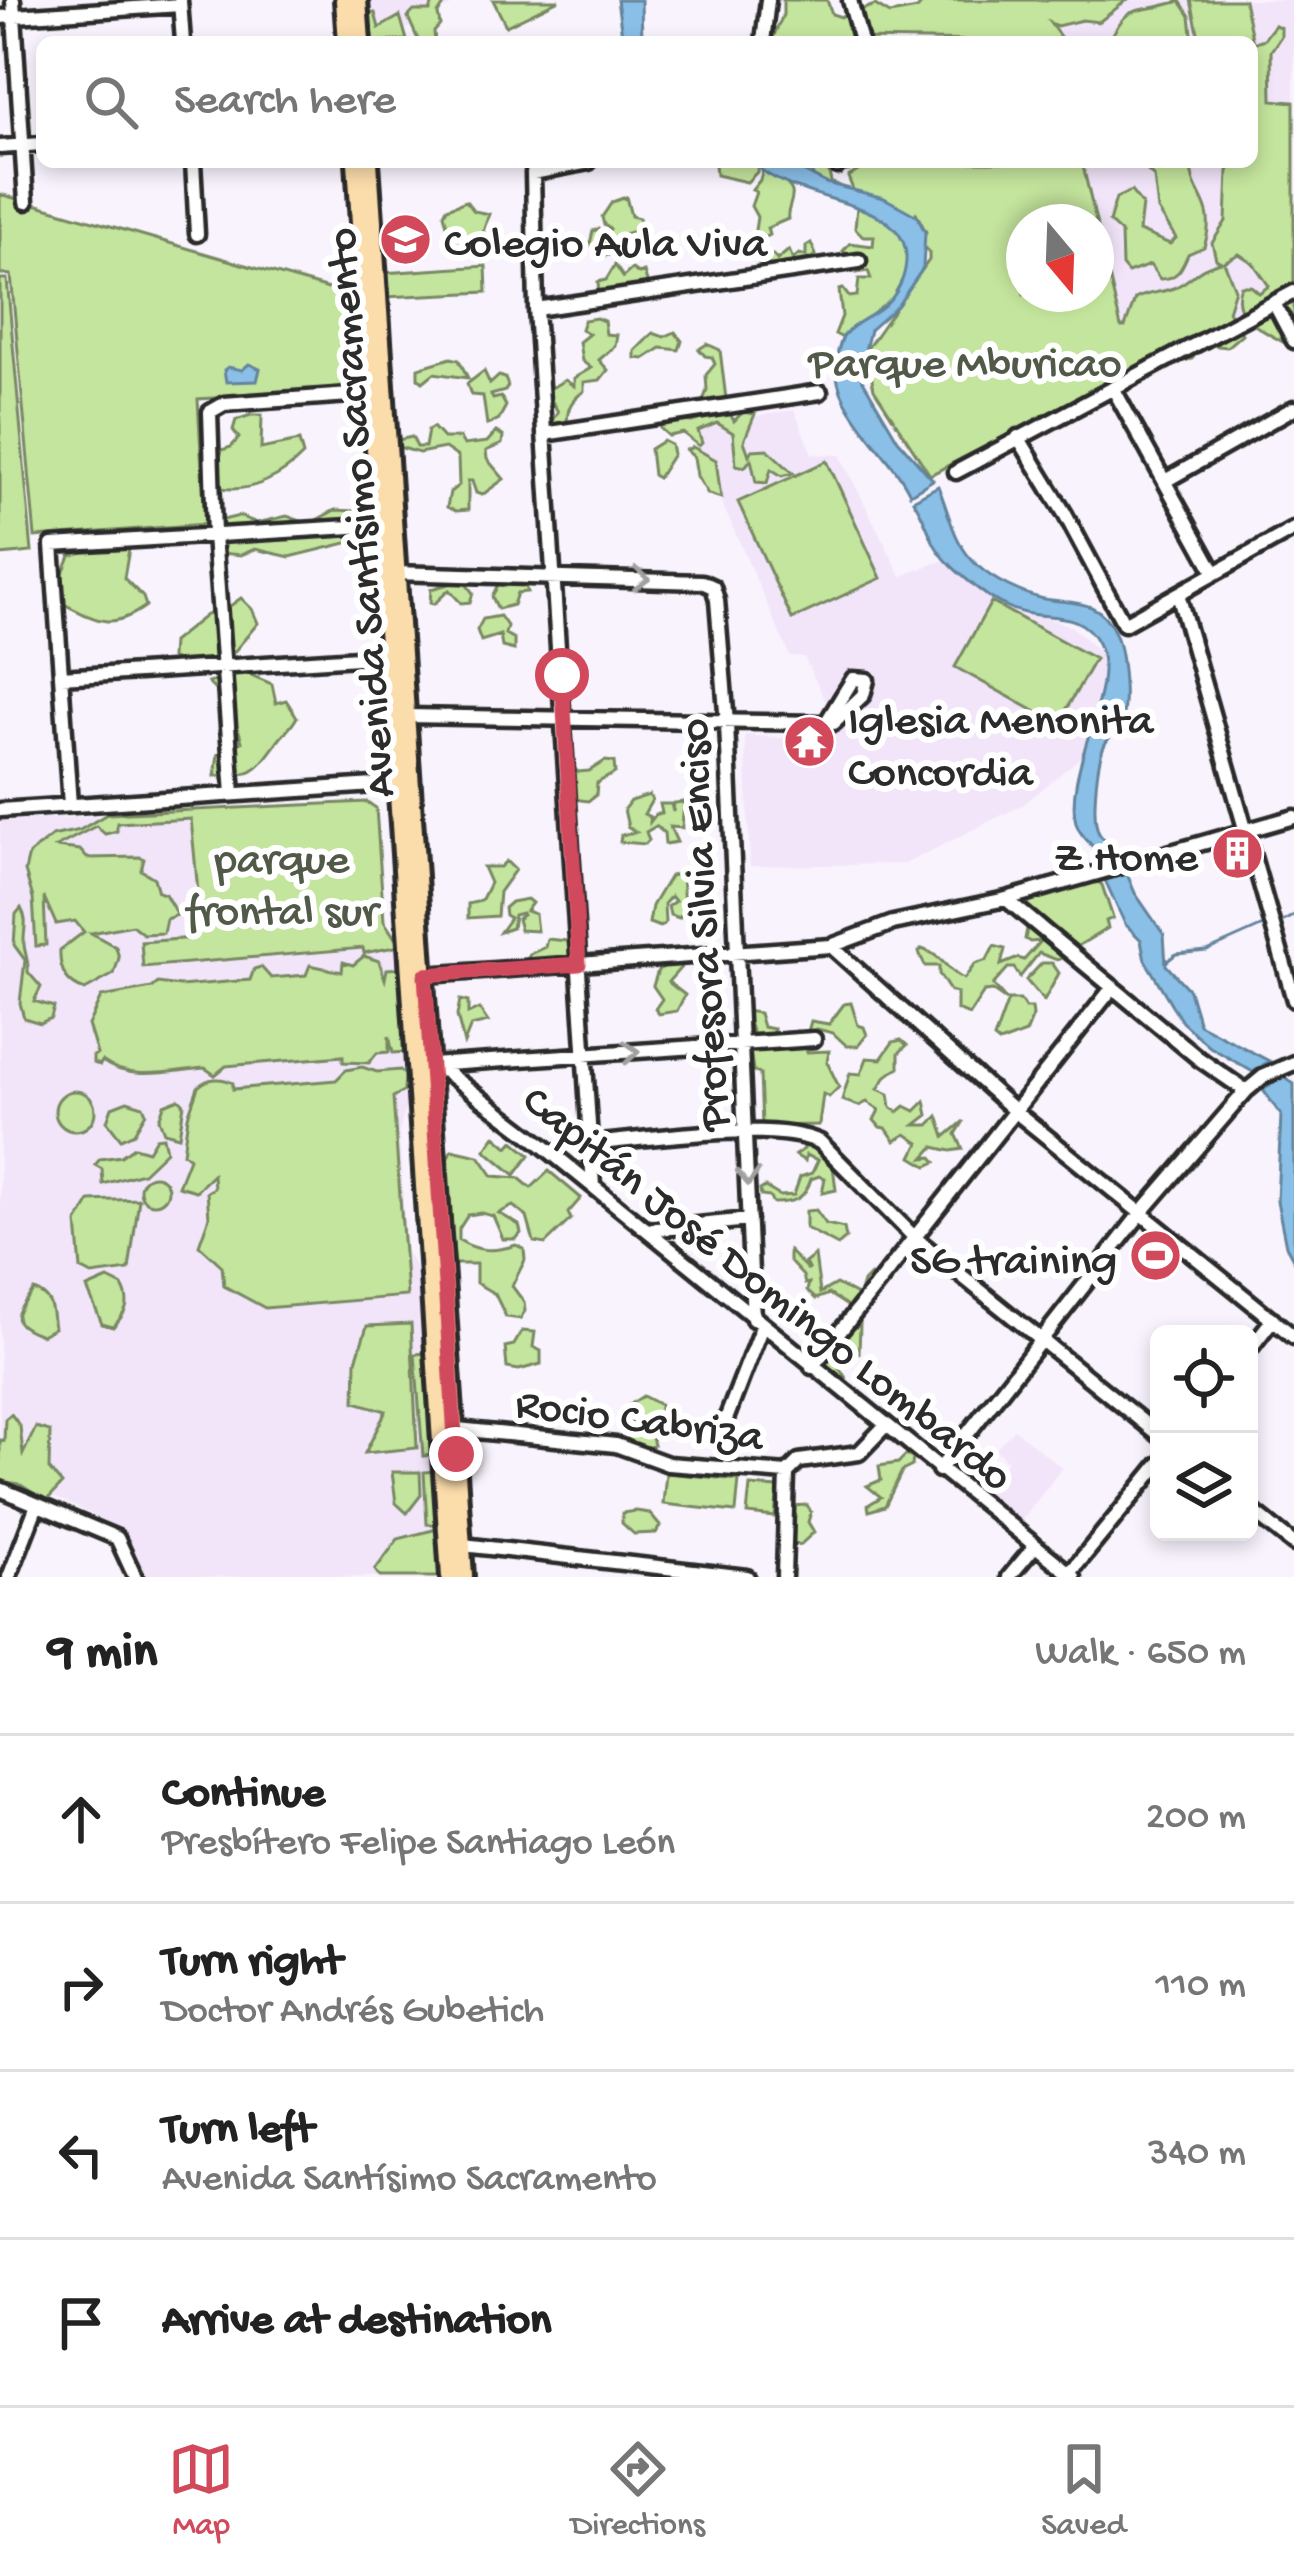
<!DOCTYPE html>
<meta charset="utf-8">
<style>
:root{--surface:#fff;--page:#f6f6f6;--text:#222;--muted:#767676;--line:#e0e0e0;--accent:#d1495b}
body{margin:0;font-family:"Gochi Hand",sans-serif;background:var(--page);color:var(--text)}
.controls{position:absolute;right:36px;bottom:36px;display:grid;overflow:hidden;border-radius:18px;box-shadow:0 6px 18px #0003}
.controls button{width:108px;height:108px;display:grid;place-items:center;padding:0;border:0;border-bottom:3px solid var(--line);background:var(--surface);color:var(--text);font:60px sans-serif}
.compass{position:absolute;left:1006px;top:204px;width:108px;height:108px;border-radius:50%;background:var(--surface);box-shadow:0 6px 18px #0003;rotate:161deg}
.stop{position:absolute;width:36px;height:36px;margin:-27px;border:9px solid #d1495b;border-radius:50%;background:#fff}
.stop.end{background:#d1495b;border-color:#fff;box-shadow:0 3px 12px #0008}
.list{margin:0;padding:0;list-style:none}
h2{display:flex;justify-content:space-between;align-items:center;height:156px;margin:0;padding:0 48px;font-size:51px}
h2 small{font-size:39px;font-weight:400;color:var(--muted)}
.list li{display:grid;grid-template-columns:78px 1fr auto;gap:36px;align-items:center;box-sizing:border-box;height:168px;padding:0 48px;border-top:3px solid var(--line)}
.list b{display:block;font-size:45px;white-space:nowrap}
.list p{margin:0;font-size:39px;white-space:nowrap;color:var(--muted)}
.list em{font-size:39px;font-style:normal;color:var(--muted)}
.icon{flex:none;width:66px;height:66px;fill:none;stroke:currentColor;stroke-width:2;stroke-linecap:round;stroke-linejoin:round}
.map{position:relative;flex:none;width:1294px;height:1577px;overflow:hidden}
.search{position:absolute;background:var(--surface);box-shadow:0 6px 18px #0003;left:36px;right:36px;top:36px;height:132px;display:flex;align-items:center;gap:30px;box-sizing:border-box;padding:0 42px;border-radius:18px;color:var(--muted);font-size:45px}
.sheet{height:828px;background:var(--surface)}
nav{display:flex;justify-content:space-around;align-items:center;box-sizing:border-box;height:168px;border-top:3px solid var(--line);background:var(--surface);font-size:33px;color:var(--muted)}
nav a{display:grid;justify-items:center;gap:6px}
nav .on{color:var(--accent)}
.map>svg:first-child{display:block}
.built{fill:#f2e5fa}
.green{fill:#c4e59d;stroke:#788864;stroke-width:3;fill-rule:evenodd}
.water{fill:#8abfe7;stroke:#64849c;stroke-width:3}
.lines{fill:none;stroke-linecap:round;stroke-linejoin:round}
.stream{stroke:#64849c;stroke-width:3}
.minor-casing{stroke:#2b2b2b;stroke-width:21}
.major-casing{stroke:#2b2b2b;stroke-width:26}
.minor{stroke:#fff;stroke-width:12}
.major{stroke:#fbddab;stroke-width:16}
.oneway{stroke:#a0a0a0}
.route{stroke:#d1495b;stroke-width:15}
.labels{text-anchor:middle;stroke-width:12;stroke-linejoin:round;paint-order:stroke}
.poi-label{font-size:45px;fill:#2b2b2b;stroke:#fff;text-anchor:start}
.park-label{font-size:45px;fill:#515a48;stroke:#fff}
.street-label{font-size:45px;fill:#2b2b2b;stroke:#fff}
</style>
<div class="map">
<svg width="1294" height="1577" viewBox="0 0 1294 1577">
<rect width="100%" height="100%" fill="#f9f3fd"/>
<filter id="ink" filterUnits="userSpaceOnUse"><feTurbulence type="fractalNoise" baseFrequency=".00833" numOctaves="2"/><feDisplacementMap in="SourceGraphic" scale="24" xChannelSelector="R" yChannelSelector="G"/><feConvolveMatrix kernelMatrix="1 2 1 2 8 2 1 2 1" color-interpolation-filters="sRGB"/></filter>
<g filter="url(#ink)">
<path class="built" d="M370 0H462L382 42H374Z
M1044 0H1294V284L1131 370 1082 162H1252V42H1054Z
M420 208 425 222 426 256 386 258 384 222Z
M794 410 812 454 840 455 901 576 950 558 1003 601 1072 627 1103 655 1111 673 1087 752 1024 804 905 864 750 866 745 735 815 741 840 731 804 657 790 656 688 427Z
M367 802 377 808 385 920 400 941 410 1093 399 1132 406 1252 422 1276 443 1577H140L125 1537 111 1524 66 1502 0 1476V821Z
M1014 1429 1062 1468 1019 1524 981 1492 1007 1461 995 1449Z"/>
<path class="green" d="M434 0H447L438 14 440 25 434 32 435 42H419L408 17 414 11H430Z
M493 0H559L506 26Z
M783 0H827L832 14 841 17 875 5 890 14 917 9 925 0H1127L1099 22 1082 20 1057 26 1050 23 1064 42 856 39 852 42H771L783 15Z
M1191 0H1244L1253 43 1264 39 1275 25 1281 28V36L1271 51 1272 100 1294 102V349C1272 333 1227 321 1241 286H1251L1259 293 1269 286 1253 263 1239 254 1224 262 1235 289 1228 311 1242 334 1227 347 1217 346 1216 338 1200 348 1192 359 1166 365 1156 374 1148 373 1107 391 1105 384C1086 403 1077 399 1056 409 1046 415 1035 427 1024 430 996 439 959 460 930 475L874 389 866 350 929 260V253L918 239 926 232 916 213 913 218 854 192 848 177 873 162H1082L1121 327H1125L1135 299C1149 292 1162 293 1176 287 1196 277 1194 269 1221 262L1216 259 1212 243 1226 221 1228 171 1234 162H1252V42H1200ZM1024 222H1096V294H1024Z
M1180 1 1190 16 1193 42H1109C1129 0 1133 16 1180 1Z
M364 13H375L379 28 400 16 407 40 363 42Z
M719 162H758L757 172 747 182 716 175 715 164Z
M802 162H857V163L849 171 829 173 831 182 845 189 815 182 810 166 806 175 800 172Z
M1138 162H1191C1190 198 1219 201 1204 247L1188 254C1182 268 1178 279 1160 279L1150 265 1128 273 1122 266 1121 233 1109 222 1116 198 1131 191 1142 205 1139 231 1170 244 1176 238 1158 210 1154 177Z
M764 165C771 171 790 183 792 192 794 201 786 209 788 219L767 228 769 235 759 240 754 237 757 217 751 206 756 192 752 190 760 180Z
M0 194 356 297 361 389 198 399 205 524 35 537 11 275 0 274Z
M626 197 631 216 639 218 641 225 638 230 624 234 620 251 599 258 590 244 593 231 599 229 605 236 610 229 604 225 602 217 612 202Z
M466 201 474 211 489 214 483 232 498 239 478 258 472 256 478 249 475 244 467 246 466 256 457 254 451 238 463 237 448 229 444 214 447 208Z
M857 206 896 221 909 244 910 266 892 299 843 338 835 334 842 316 839 290 843 289 849 297 857 296 859 279H871L868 271 857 273 856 260 843 251 850 243 873 246 874 236H863L855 228Z
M811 243 816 255C804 271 777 264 759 265V252L773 255 777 260 789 250 793 259 799 254 806 256V246Z
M615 265 623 277 632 269 639 274 644 272 647 282 643 291C629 285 612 291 599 297L598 282 606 280Z
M486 266 487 292 385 297 383 273Z
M0 279H7L32 552 0 555Z
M596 318 604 321 606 334 617 335 615 346 599 360 608 370 600 380 584 382V391C571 401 568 406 567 422L558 428 550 423 558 412 546 391 565 380 574 386V378L591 368 582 361 579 342 589 334 581 329 584 320Z
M675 332 682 341 679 350 661 348 644 359 635 358V351L653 333 664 337Z
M707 344 720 350 726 399 721 405 702 404 707 390 706 375 715 364 712 357 705 356 699 349Z
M451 358 459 360 468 378 434 373 423 382 418 378V368Z
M484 371 490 384 499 376 505 378 508 386 505 391 491 395 493 399 501 397 506 406 499 419 487 425 483 396 471 395 467 384Z
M728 410 734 421 743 412 755 414 744 441 749 455 752 450 767 449 793 473 782 476 771 469 767 483 756 482 751 459 745 467 736 465 733 433 717 423 698 431 702 443 699 446 683 433 669 436 660 428 664 419 692 422 709 417 710 413Z
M251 415H262L261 449 299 441 303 455C283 476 251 493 222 488L215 475 222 450 231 447 239 438 233 430 236 420Z
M433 427 443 438H460L464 445 487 442 496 432 503 436 502 444 486 451 487 459 504 479 482 495 476 493 472 481H468V510L456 511 447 507 450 492 459 485 458 457 445 448 419 453 399 447 398 440 412 437 417 447H425L428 430Z
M663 441 671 445 673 454 658 478 653 475 650 449Z
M693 447 716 460 721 498 708 494 697 476 694 457 686 450Z
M827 461 881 578 792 619 738 502Z
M335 510 356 511 373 519 363 539 290 557 255 549 241 555 220 553 219 521 239 516 257 523 287 516 309 524Z
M129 549 124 578 143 597 146 606C110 632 96 620 60 602L58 585 70 556 87 550Z
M463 580 473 593 470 602 461 603 449 590 434 604 430 603 431 589Z
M499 582 525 586 527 592 517 593 513 605 498 609 492 597Z
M241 598 252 609 258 623 224 664 199 674 171 658 172 642 206 615 226 609Z
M991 602 1095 659 1058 724 955 667Z
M500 616 507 626 505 634 514 639V650L502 647 500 635 481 641 477 630 483 619Z
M244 672 272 684 276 703 286 700 297 717C291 728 285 732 279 740 255 772 257 774 215 776L218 754 242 742 239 731 223 726 219 694 208 683Z
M605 761 614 762 615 773 597 783 596 795 588 801 573 799 572 766 578 772 589 771Z
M649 795 652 800 644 814 650 817V822L656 814 662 813 660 804H671L673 812 674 803 684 802 682 828 670 827 677 842 665 844 664 833 656 826 646 832 649 840 645 844 620 842 621 835 636 832 628 827 624 809 630 801Z
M367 802 376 808 384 921 400 946 364 953 363 948 143 967 141 942 194 938 198 892 191 819 117 823V831L105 834 96 826 56 847 80 850 87 858 140 857 144 859 141 870 154 878 158 892 165 894 177 915 166 919 163 933 143 934 132 925 91 933 116 947 119 958 114 974 85 990C66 984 59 969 60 950L84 932 75 921 56 924 44 897 46 945 36 946 33 898 25 871 29 854 52 836 80 830 107 814Z
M506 861 515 870 499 892 497 916 468 918V904L481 901 490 883 483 867H500Z
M682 873 684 910 692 889 704 890 700 916 692 919 684 911 679 918 670 915 668 906 675 901 671 896 664 904 665 923 660 927 649 923 652 906 670 876Z
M1097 881 1102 885 1113 918 1106 921 1108 928 1073 949 1013 902Z
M527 899 532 903 526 911 535 914 537 931 520 930 517 919 523 915 522 913 514 915 512 928 500 932 510 918 505 915 504 908 511 902Z
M21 908C29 922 23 930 24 945 25 955 29 960 28 972L41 987 34 1001 54 1007 51 1018 40 1023 24 1018 20 1003 25 960 14 945 16 914Z
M1028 924 1062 958 1057 960 1039 953 1020 977 1014 968H1008L993 985 1006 1000 993 991 984 992 969 1015 957 1010V993L950 991 939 974V966H925L919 952 922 949C944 956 947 972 964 979L975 964 987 960 994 946 1005 949 1001 965 1018 958 1024 960 1041 941 1030 942 1025 939Z
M547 939 567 941 574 951 571 958 524 965 530 954 545 947Z
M364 956 379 961 385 979 387 969 401 968 407 1052 393 1053 389 1036V1052L377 1053 369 1063 343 1062V1056L226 1066 215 1075 205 1068C171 1071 130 1082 102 1061L100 1065 93 1063V1056L97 1054 88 1025 101 997 152 988 158 983 180 986 250 980 254 969 261 967 271 978 306 975 310 965 342 972 343 962 353 965Z
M677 960 684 964 668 982 685 995 677 1011 659 1014 655 1009 662 999 653 986 658 970Z
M1042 963H1052L1059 973 1044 1001 1026 980Z
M460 1000 468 1002V1014L479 1009 488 1022 471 1026 464 1043 457 1016Z
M1008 1000H1020L1025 1008H1032L1033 1016 1026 1033 999 1043 994 1039Z
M851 1003 858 1025 864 1027 867 1035 858 1046H847L833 1033 817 1029 797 1045 806 1047 807 1052 829 1051 827 1062 839 1087 829 1097 823 1094 819 1125 762 1126 760 1074 753 1071 750 1049 765 1037 753 1034 745 1011 759 1013 763 1027 774 1029 771 1038H793L797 1031 807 1035 811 1021 829 1024 844 1004Z
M901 1040 907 1045 899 1053V1068L887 1075 878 1089 889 1094 891 1107 898 1112 905 1106 915 1111 925 1101 928 1115 915 1125H929L938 1116 945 1137 964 1121 956 1134 963 1149 951 1151 934 1147 924 1158 932 1157 936 1162 927 1166 912 1157 919 1143 906 1134 895 1141 886 1128 880 1127 874 1120 879 1110 867 1102 859 1106 842 1100 850 1073 861 1074 867 1058 881 1059 893 1042Z
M362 1067 377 1072 400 1070 405 1075 404 1091 393 1097 407 1296 265 1308 224 1286 222 1266 199 1245 209 1217 207 1192 214 1188 213 1175 196 1191 178 1186 189 1158 183 1153 188 1116 198 1087C208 1077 222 1077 233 1083V1089L336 1080 346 1070Z
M55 1111a20 20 0 1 1 40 0a20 20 0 1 1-40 0Z
M179 1099 184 1104 179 1136 164 1132 159 1119 164 1105Z
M127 1101 143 1106 146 1113 134 1133 121 1139 107 1121 112 1107Z
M495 1136 508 1147 513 1141 530 1155 515 1175 485 1150Z
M163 1137 166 1151 143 1173 103 1184 102 1169 95 1165 100 1159 121 1156 134 1147 148 1151 156 1138Z
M803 1137 820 1141V1155L833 1166 836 1190 822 1193 825 1178 819 1176 811 1179C805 1199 794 1203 773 1203L769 1197 761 1196 760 1190 765 1187 780 1196 794 1195 800 1177 812 1173 818 1160 806 1155 805 1161 795 1155 804 1149Z
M452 1150 479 1156 493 1176 519 1178 531 1188 549 1171 581 1198 568 1213 571 1219 545 1244 534 1242 527 1217 513 1206 499 1213 519 1225 521 1233 516 1239H503L493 1216 481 1213 468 1215 459 1229V1240C478 1252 494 1252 516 1245L524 1249 525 1260 512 1286 524 1302 525 1311 520 1319 506 1317 495 1294 476 1283V1264H455C450 1234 433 1177 452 1150Z
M140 1190a14 14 0 1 1 28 0a14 14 0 1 1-28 0Z
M139 1199 129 1270 92 1275 81 1269 77 1223 90 1201Z
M816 1210 826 1224 844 1228 846 1238 838 1245 806 1228V1211Z
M789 1251 809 1271 805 1263 815 1255 820 1293 836 1284 859 1296 863 1282 870 1275 876 1279 879 1292 872 1300 849 1307 829 1294 816 1299 807 1291 809 1283 805 1284 803 1276 789 1261Z
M108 1279 122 1286C132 1304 126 1313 113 1327L102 1324 87 1288Z
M34 1290C54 1298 51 1310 54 1328L41 1335C5 1322 16 1314 34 1290Z
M411 1324 417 1448 365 1453 386 1411 355 1402 356 1361 367 1326Z
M860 1324 859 1353 837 1364 846 1378 840 1382 824 1369C828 1351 845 1335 860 1324Z
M522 1331 535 1332 533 1347 541 1351V1364L519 1370 507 1368 505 1347 514 1345Z
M426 1353 434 1455 423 1456 415 1354Z
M643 1396 660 1405V1414L648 1421 654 1445 643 1450 631 1447 627 1440 633 1425 626 1407Z
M11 1414 20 1426 23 1454 36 1427 50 1431 49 1469 62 1484 46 1501 19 1484 0 1481V1440L4 1441 5 1419Z
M906 1455 913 1458 912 1466 902 1471 885 1506 869 1511 868 1505 881 1497 867 1486 881 1480 879 1466 898 1463Z
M435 1471 439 1525 427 1524 424 1472Z
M392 1472H420L421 1495 407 1513 396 1503Z
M666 1473 739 1480 736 1512 663 1504Z
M750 1486 778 1488 775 1517 747 1514Z
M807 1505 811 1512 808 1522 814 1532 800 1545 792 1543 791 1506Z
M636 1511 649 1513 660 1526 656 1533 634 1534 622 1523V1513Z
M437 1529 440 1577H380L375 1570 398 1539Z"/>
<path class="water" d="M617 0H641L642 42H623Z
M752 162H786L826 183 884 198 917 216 925 232 923 268 898 305 870 330 859 374 898 440 933 480 910 494C889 448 824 406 838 351 839 348 842 336 845 334 854 323 871 317 882 308 906 289 916 249 893 227 861 197 788 198 752 162Z
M249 364 260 369 257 381 226 382 224 370 228 367 242 370Z
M938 486C950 514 953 544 978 566 994 581 1022 594 1044 599 1073 604 1099 598 1114 631 1123 649 1128 702 1121 722 1118 730 1109 737 1105 744 1097 759 1090 821 1100 835 1106 842 1113 846 1119 854L1102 859C1095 845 1081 839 1076 823 1063 770 1120 687 1098 643 1082 611 1053 619 1025 613 1008 609 990 599 977 588 962 576 940 558 933 541 926 526 922 513 913 500Z
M1127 874 1135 893 1164 935 1166 965 1189 990 1199 1024 1269 1061 1253 1072 1210 1047 1182 1022 1145 960 1141 940 1125 924 1105 880Z
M1283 1076 1294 1084V1261L1286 1246 1277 1201 1281 1115 1263 1090Z"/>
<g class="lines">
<path class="stream" d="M1284 921 1294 915
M1166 962 1176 954 1207 951 1263 926"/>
<defs>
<path id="minor" d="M13 0 26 202
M850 0 861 42
M180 1 183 42
M0 17 180 5
M763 42 768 0
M0 147 42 144
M193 162 197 234
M589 162 533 173 536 309 593 1186
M834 162 837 166
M1274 303 1294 341
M536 309 859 261
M1113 388 1215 573
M544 434 820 392
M1018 437 1065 514 1124 624 1294 529
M956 472 1294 292
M1165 481 1294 408
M393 573 702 582 713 587 717 600 727 724 753 1319
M1178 594 1294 1000
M61 677 389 656
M407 716 819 723H834L863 695 867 680 853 679 826 723
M233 794 214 535 210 412 224 404 378 393
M70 805 52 545 384 525
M0 810 404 783
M1006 899 1198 1058 1246 1091
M831 946 1016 1112 1294 1337
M425 975 831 946 893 923 1006 899 1294 817
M427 1064 446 1072 541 1144 1074 1577
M432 1065 814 1039
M588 1144C646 1140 771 1119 820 1142L915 1238 1159 1435
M647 1230 749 1220
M1249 1350 1273 1319
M812 1367 1113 987
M723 1427 762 1326
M447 1428 616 1445 668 1464 787 1473 799 1461 859 1453 885 1426
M939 1470 1141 1213 1246 1091 1264 1076 1294 1063
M0 1489 117 1538 135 1577
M1249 1508 1294 1544
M454 1544 747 1577
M1070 1573 1159 1464
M9 1577 37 1505
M784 1577 787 1473
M1009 1577 1035 1546"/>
<path id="major" d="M344 0 347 42
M358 0 361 42
M356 162 450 1577
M369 162 464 1577"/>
</defs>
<use href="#minor" class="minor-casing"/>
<use href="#major" class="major-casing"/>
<use href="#minor" class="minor"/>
<use href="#major" class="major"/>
</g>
<defs><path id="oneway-chevron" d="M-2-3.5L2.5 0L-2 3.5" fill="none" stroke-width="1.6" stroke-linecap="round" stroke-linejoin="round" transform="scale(3)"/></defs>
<g class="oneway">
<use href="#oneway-chevron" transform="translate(641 579) rotate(3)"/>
<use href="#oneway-chevron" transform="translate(631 1052) rotate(-4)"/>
<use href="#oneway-chevron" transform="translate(748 1177) rotate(88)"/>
</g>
</g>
<g class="lines" filter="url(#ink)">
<path class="route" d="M456 1454 425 975 579 964 562 675"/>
</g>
<defs>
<symbol id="school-disc" viewBox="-11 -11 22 22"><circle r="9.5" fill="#d1495b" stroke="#fff"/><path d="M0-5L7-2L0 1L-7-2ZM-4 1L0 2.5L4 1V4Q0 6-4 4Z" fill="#fff"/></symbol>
<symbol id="temple-disc" viewBox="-11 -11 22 22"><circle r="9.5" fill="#d1495b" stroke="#fff"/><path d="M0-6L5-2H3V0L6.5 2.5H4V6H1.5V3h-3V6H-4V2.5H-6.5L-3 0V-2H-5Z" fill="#fff"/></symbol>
<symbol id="building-disc" viewBox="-11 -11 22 22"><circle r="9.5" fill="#d1495b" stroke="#fff"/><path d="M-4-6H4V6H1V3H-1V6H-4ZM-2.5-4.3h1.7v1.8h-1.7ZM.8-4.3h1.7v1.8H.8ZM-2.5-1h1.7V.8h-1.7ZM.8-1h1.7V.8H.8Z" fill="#fff"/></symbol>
<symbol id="stadium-disc" viewBox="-11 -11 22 22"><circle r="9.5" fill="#d1495b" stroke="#fff"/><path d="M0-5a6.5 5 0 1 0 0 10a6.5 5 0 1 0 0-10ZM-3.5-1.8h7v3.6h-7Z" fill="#fff"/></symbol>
</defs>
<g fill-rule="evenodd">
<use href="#school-disc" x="376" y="210" width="59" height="59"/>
<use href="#temple-disc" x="780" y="712" width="59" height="59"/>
<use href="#building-disc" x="1208" y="824" width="59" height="59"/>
<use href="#stadium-disc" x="1126" y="1226" width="59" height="59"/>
</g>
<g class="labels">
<g class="poi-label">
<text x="444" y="255">Colegio Aula Viva</text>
<text x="848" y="732">Iglesia Menonita<tspan x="848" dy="52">Concordia</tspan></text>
<text x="1198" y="869" text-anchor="end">Z Home</text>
<text x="1117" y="1272" text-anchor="end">SG training</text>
</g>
<g class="park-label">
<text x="965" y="375">Parque Mburicao</text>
<text x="282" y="871">parque<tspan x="282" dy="52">frontal sur</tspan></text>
</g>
<g class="street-label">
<text transform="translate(357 513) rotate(-94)" y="16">Avenida Santísimo Sacramento</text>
<text transform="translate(700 925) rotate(-93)" y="16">Profesora Silvia Enciso</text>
<text transform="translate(770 1285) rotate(39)" y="16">Capitán José Domingo Lombardo</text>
<text transform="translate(640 1416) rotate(8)" y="16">Rocio Cabriza</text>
</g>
</g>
</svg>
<div class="controls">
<button><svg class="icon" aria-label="locate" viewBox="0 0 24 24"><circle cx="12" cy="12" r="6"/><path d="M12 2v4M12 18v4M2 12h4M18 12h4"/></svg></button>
<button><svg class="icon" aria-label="layers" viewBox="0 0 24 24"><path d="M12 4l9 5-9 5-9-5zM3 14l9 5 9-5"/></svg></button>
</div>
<svg class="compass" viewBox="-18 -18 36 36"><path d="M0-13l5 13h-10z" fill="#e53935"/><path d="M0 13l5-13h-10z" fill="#767676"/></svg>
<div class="stop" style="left:562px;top:675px"></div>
<div class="stop end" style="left:456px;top:1454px"></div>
<div class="search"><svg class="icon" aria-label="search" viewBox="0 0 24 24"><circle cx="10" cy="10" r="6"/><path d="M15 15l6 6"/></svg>Search here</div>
</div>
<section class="sheet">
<h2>9 min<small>Walk · 650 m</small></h2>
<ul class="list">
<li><svg class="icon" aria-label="ahead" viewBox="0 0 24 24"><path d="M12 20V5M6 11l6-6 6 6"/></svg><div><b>Continue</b><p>Presbítero Felipe Santiago León</p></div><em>200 m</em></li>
<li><svg class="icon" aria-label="right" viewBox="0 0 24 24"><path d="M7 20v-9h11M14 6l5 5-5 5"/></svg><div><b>Turn right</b><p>Doctor Andrés Gubetich</p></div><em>110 m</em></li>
<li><svg class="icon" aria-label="left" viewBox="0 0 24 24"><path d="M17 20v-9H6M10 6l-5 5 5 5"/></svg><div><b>Turn left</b><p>Avenida Santísimo Sacramento</p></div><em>340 m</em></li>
<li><svg class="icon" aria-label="arrive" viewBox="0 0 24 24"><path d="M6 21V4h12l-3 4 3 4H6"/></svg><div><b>Arrive at destination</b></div></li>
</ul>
</section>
<nav>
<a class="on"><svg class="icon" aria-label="map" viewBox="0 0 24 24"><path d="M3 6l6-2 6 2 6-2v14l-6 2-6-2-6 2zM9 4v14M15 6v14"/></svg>Map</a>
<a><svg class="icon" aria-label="directions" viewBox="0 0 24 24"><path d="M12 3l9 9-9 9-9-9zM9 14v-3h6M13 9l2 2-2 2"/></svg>Directions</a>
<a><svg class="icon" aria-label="saved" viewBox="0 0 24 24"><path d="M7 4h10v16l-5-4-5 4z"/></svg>Saved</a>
</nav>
